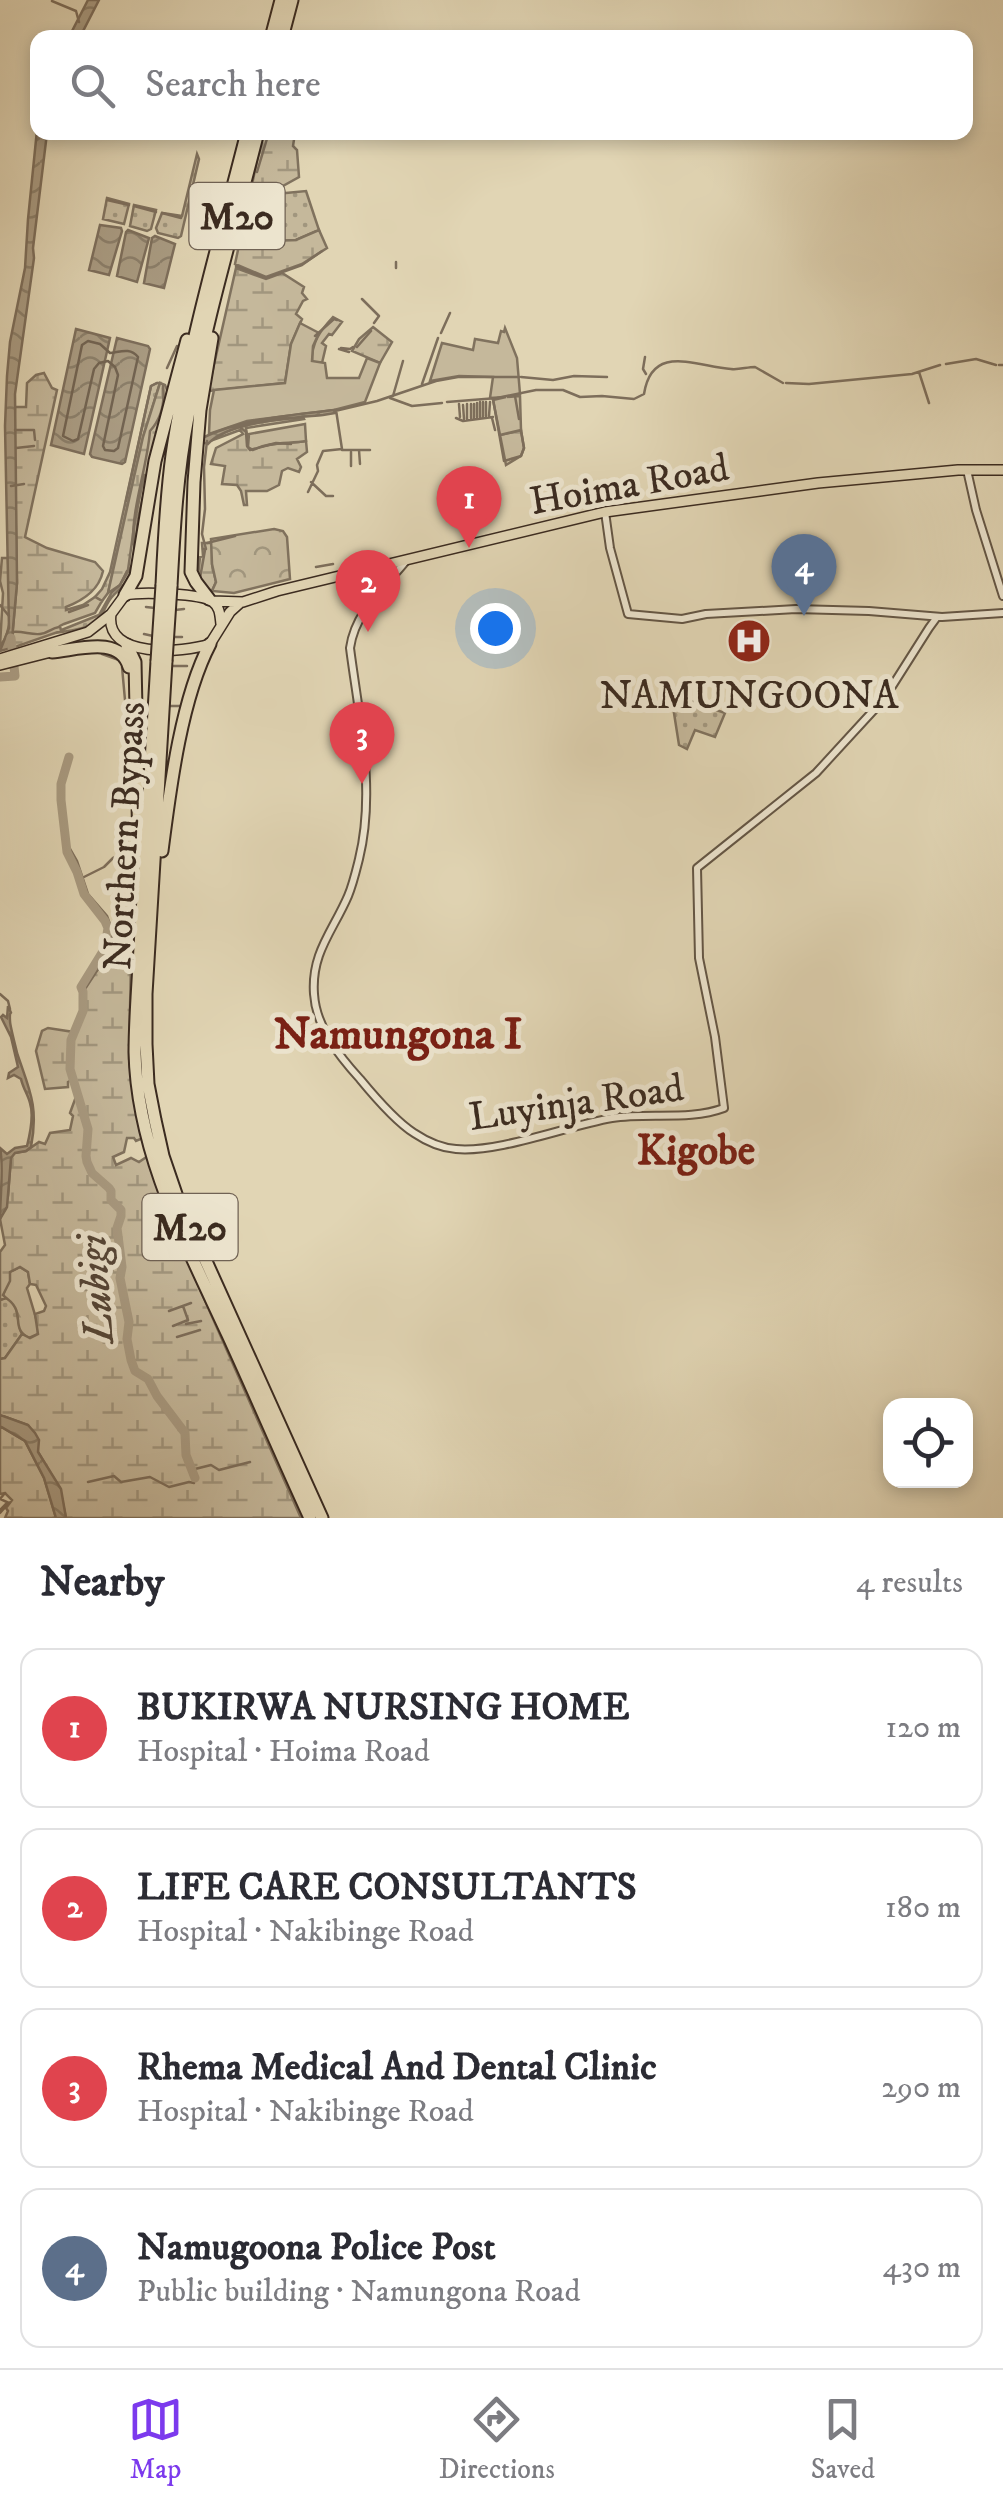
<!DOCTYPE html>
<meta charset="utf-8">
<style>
:root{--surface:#fff;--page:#f7f7f7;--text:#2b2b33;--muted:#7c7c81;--line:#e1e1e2;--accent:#7c3aed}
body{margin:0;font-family:"IM FELL DW Pica",serif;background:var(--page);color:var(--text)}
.controls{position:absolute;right:30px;bottom:30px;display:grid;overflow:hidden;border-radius:20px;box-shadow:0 5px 15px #0003}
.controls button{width:90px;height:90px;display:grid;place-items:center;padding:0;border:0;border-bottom:2px solid var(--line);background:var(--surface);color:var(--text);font:50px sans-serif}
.you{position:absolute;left:495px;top:628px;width:35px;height:35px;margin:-25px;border:8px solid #fff;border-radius:50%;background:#1a73e8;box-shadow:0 0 0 15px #1a73e833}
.badge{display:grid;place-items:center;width:65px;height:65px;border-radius:50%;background:var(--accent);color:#fff;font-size:32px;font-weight:700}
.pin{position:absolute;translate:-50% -82px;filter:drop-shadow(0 2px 5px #0008)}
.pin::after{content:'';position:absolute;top:52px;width:35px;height:30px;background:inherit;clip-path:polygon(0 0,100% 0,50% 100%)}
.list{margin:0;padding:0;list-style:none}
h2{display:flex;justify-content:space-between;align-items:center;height:130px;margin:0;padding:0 40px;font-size:42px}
h2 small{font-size:32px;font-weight:400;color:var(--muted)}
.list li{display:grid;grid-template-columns:65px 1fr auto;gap:30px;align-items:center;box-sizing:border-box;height:160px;margin:0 20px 20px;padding:0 20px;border:2px solid var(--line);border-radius:20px}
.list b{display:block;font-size:38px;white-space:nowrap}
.list p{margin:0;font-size:32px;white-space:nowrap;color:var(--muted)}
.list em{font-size:32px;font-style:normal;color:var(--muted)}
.icon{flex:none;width:55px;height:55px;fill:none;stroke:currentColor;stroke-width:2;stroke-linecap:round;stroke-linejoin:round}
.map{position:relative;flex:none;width:1003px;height:1518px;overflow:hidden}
.search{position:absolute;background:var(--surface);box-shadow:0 5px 15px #0003;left:30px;right:30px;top:30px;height:110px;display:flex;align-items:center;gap:25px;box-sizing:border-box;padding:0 35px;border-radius:20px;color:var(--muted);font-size:38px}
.sheet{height:850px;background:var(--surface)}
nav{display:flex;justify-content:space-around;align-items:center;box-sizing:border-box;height:140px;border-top:2px solid var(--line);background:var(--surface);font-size:28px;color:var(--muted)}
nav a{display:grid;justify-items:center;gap:5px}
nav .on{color:var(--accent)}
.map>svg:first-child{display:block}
.grass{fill:url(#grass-dots);stroke:#80725e;stroke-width:2.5}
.forest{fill:url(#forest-firs);stroke:#80725e;stroke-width:2.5}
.wetland{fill:url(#wetland-marsh);stroke:#80725e;stroke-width:2.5}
.park{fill:url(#park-crowns);stroke:#80725e;stroke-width:2.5}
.garden{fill:#c5b89b;stroke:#80725e;stroke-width:2.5}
.water{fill:url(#water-waves);stroke:#7d6e5b;stroke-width:2.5}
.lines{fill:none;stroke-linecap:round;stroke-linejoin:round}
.shore{stroke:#726351;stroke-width:2.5}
.stream{stroke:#7d6e5b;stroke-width:2.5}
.river{stroke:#a99b82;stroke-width:9}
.tertiary-casing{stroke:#645645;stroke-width:10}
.primary-casing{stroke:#3b2b20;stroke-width:12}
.motorway-casing{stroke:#3b2b20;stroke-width:15}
.tertiary{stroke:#ece4ce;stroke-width:6}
.primary{stroke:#e1d5b4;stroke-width:9}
.motorway{stroke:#e1d5b4;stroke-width:11}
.motorway-bridge-casing{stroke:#3b2b20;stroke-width:15;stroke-linecap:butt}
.motorway-bridge{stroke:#e1d5b4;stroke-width:11}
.labels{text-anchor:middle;stroke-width:10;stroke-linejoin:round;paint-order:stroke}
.shield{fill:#ece4ce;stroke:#706254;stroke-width:2.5}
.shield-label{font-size:38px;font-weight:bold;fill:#3b2b20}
.street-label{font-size:40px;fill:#3b2b20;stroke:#ece4ce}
.poi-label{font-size:40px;fill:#3b2b20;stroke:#ece4ce}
.neighbourhood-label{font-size:42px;font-weight:bold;fill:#7a1f14;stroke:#ece4ce}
.water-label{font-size:42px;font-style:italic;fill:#564738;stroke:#ece4ce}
.quarter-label{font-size:45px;font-weight:bold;fill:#7a1f14;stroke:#ece4ce}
</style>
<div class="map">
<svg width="1003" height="1518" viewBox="0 0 1003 1518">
<defs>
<pattern id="grass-dots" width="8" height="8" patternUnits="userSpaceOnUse" patternTransform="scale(2.5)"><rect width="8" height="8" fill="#c5b89b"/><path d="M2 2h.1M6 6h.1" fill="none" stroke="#a1967e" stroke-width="1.8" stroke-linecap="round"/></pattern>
<pattern id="forest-firs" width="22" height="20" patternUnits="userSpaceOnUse" patternTransform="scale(2.5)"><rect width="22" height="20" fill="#c5b89b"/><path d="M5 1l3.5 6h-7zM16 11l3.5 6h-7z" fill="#a1967e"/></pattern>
<pattern id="wetland-marsh" width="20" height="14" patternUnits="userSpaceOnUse" patternTransform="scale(2.5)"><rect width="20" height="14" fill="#c5b89b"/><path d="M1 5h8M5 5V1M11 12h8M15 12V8" fill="none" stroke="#a1967e"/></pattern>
<pattern id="park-crowns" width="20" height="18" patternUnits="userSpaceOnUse" patternTransform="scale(2.5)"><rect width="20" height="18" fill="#c5b89b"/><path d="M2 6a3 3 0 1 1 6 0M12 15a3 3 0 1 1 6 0" fill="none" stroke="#a1967e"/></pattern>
<pattern id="water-waves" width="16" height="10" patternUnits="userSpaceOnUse" patternTransform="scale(2.5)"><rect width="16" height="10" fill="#a99b82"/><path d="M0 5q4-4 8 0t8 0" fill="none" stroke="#8b7f6a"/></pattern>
</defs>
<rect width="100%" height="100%" fill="#e1d5b4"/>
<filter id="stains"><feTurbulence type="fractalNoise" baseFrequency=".002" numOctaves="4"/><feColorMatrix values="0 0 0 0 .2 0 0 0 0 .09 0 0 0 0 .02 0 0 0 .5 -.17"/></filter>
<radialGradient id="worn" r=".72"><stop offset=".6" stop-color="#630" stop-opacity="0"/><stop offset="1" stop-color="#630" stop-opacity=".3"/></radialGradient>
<path class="grass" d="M197 154 199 159 181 236 178 238 158 233 156 228 162 213 182 216Z
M306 191 319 230 296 240 269 242 275 219 276 194Z
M107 198 129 204 124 224 103 219Z
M134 205 156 210 151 229 147 231 130 226Z
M157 383H160L143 437 108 593 102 601 95 597 102 589 110 572 151 386Z
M144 474C148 488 140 505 138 520 135 535 139 552 135 567 131 581 119 588 111 598 104 607 103 618 93 624 82 630 67 631 54 633L99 615 112 592 123 580 134 562V526Z
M671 694 725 713 715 737 695 730 687 749 679 745Z
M6 1298C22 1307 15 1320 22 1334L5 1358 0 1359V1300Z"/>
<path class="forest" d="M20 1267 28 1272 30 1284 27 1288 38 1325V1334L29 1338C8 1327 29 1311 3 1296L10 1272Z"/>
<path class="wetland" d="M263 133H295L293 146 297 150 299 177 281 187 264 188 265 195 276 194 275 219 270 241 296 240 319 230 327 248 302 264 266 277 235 264Z
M236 268 266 279 282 273 304 287 302 293 307 299 303 301 296 314 302 319 291 344 285 383 208 391Z
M333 317 342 322 332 335 329 334 322 343 326 346 322 363 311 362C313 341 319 332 333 317Z
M373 327 392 342 380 363 352 351 359 339Z
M44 373 52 388 57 390 25 537 47 548 95 562 103 571C99 590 84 600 66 607V610L83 605 95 597 102 601 95 613 64 624 60 626 61 631 15 647 12 640 17 583 14 439 15 407H26L27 383 36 375Z
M160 383 165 385 168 392 147 476 144 475 136 513 128 570 120 585 108 593 143 437Z
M303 417 304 419 246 428 248 442 256 448C273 442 289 444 306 441L307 452 297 459 301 467 299 472 288 468 282 471 279 485 267 491H246L247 505H244L241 491 237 485 222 484 225 466 211 464 216 448 243 434 240 430 210 441C233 423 275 420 303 417Z
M521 430 524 448 521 456 506 465 500 435Z
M202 543H212V564L216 582 212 591 207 590 198 576 200 557 203 556Z
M2 558H8C8 581 17 628 0 646L3 593 0 581Z
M124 956 131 960 129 1059 143 1138 136 1141 134 1138H127L124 1152 113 1157 116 1165 131 1158 139 1162 148 1156 195 1278 301 1518H66L60 1489 38 1452 35 1437 28 1425 0 1415V1359L5 1358 22 1334 30 1338 38 1334 35 1314 44 1311 46 1306 36 1285 30 1284 28 1272 20 1267 10 1272V1281L3 1295 6 1298 0 1300V1252L5 1245 0 1219 8 1196 11 1157 14 1153 26 1151 39 1142 45 1144 50 1133 70 1130 73 1116 70 1113 77 1094 74 1079 68 1082V1087L45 1089 36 1051 42 1031 48 1028 74 1032 83 1011V992L88 982 105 960Z
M0 1426 25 1441 44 1478 56 1518H5L8 1511 6 1508 12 1500 5 1493 0 1494Z"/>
<path class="park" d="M274 529 283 531 287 537 290 579 234 593 212 591 216 582 212 564 211 539Z"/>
<path class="garden" d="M300 323 319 333 313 346 312 361 325 363 327 378H359L367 358 380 363 365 402 334 410 247 421 209 434 210 410 214 390 285 383 291 344Z
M505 328 517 358 520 394 507 397 520 396 521 430 500 435 493 400 506 397 490 398 493 377 459 376 430 381 442 343 473 350 475 339 498 343 501 331 504 332Z
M305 424 306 441C288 444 271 441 253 450L248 447 249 434Z"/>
<path class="water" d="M88 0H99L80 37H69Z
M37 130 38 132 47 133 33 248 34 258 15 394 17 583 12 639 15 647 0 651 9 628 5 426 7 376 10 342 25 268 28 219Z
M100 225 121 228 122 231 109 275 89 270Z
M128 230 149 238 137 282 117 276 126 232Z
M155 236 175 244 164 288 144 283 152 238Z
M76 329 110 338 84 454 51 445Z
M117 338 148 346 150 349 125 462 122 464 92 457 90 454Z
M334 410 335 413 323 415C293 418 228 421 208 444L202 442V438C245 418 288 416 334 410Z
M66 842 77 861 88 894 107 916 112 930V945L108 954 83 992 84 985 95 964 107 950 109 930 85 893Z
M8 1006C14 1020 9 1005 10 1021 10 1026 16 1048 17 1053 29 1089 39 1106 31 1147L26 1151 15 1153 11 1158 7 1207 0 1219C0 1198 4 1165 0 1148L7 1154 15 1148 27 1146C30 1134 34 1115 30 1103 28 1095 23 1088 21 1079L14 1075 8 1078 9 1073 18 1067 11 1037 1 1017 3 1015 7 1018Z
M0 1415 28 1425 35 1433 39 1440 38 1452 61 1489 66 1518H56L44 1478 25 1441 0 1426Z"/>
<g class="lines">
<path class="shore" d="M88 341 100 344 110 353C120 352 130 347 138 357L118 448 114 451 105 450 103 446 118 375 115 367 108 361 99 363 94 369 78 439 73 441 63 436 82 345Z"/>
<path class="stream" d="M52 1 76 11 79 22
M257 172 269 132
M107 200 129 205
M134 206 156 212
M162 213 181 218
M236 266 266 278 302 265 322 251
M396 268V262
M362 299 379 316 374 323
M441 333 450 313
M315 336 334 319 337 320
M357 347 371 331
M341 348 350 349 353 347
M339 349 349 352
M645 357 643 369 646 374
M946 364 976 359 996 365
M999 365H1003
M167 368 177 346
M919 372 929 403
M521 377 553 380 574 376 607 377
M786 383 809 384 912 374 940 365
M422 384 438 338
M393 396 403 361
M515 396 519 419
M390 398 412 406 442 403
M493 399 504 461 521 456 524 448 521 431
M447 402 497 398 536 390H563L580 397 602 396 634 399 644 394C652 343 695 366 731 369 739 370 747 367 755 367L783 383
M480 402V417
M483 402V417
M477 403V417
M459 404 460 417
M467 404V419
M471 404V418
M474 404V418
M463 405 464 419
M335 411 377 401 436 381 458 377H519
M486 416V402
M489 416 490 402
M456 418 463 421 493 417
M492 418 495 430
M241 428 246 432 247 446 250 450 276 443 291 444
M15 430H34L35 440
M16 448 34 446
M342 450H370
M359 450 360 464
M351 452V466
M311 482 326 496H333
M11 486 24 484
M308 492 318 471 317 465 323 451 342 449 336 410
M126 501 151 386 157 383
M207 543 235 536
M133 544C132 506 147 468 150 431 161 419 165 403 163 386
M203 549H206L202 534 205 509 204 467 207 441
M368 558 381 557
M316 567 333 564
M200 578 205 550
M112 592 120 585 127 571
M0 605 9 616
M146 607 155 608
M175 610 184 609
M69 612 88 605
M13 632C23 631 31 635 40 634 49 633 51 628 59 627
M144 634 153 636
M173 637H182
M102 654 119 660
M172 666H187
M122 667 125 700
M169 706H180
M78 880 104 867 113 858 125 853 130 824
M0 994 8 1001 10 1009
M169 1311 191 1303
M186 1324 201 1321
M173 1326 188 1320 183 1306
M177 1337 200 1330
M195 1469 211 1465 219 1470 250 1462
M88 1482 114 1476 121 1482 150 1477 169 1487 189 1482 194 1483
M0 1510 6 1504
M0 1513 9 1503 0 1499 5 1493"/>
<path class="river" d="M0 677 15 676 11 638
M69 757 61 784V800L67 852 77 872 84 894 105 921 108 928 105 948 81 987 83 992V1011L71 1040 70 1069 88 1129 86 1156 87 1162 92 1173 109 1188 111 1191V1200L121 1210V1216L117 1228 122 1267 120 1278 129 1322 127 1339 131 1360 135 1371 148 1379 157 1396 185 1433 186 1455 195 1478"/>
<defs>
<path id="tertiary" d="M967 470 976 510 1003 596
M605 512 610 548 628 614 682 619 706 614 796 609 869 611 942 617 1003 613
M406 561C383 589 355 612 350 648 359 718 376 790 359 859 356 871 353 884 348 896 333 931 311 953 314 994 316 1027 339 1056 360 1079 374 1096 395 1121 414 1133 426 1141 441 1148 456 1149 499 1153 566 1126 612 1118 648 1112 689 1121 724 1108L715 1037 699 958 697 868 816 773 884 699 929 628 937 617H942"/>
<path id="primary" d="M212 601 243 602 277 591 605 512 818 483 958 470H1003
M111 614C104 659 183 653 210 644L230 612 240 603
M0 659 88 632 111 614 125 595C140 592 202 593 213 602 220 607 220 616 221 624
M0 665 55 651"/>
<path id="motorway" d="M271 38 281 0
M282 38 292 0
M162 585C164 542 166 498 172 455 188 346 220 239 247 132
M171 586C174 530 177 473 188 417 206 321 234 227 258 132
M125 595 136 576 155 461 187 340
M209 599 196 582 191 572 194 482 200 410 212 338
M127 645 135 662 139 851
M52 652C77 650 120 635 129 667
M157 661 137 998C136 1016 135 1034 135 1052 137 1153 187 1246 228 1335 256 1396 282 1457 310 1518
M166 661 146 994V1044L148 1084 155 1120 163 1156 177 1197 322 1518
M162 851C170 789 181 699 210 644"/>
</defs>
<use href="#tertiary" class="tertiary-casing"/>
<use href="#primary" class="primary-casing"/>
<use href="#motorway" class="motorway-casing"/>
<use href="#tertiary" class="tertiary"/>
<use href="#primary" class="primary"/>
<use href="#motorway" class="motorway"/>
<defs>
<path id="motorway-bridge" d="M157 661 162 585
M166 661 171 586"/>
</defs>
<use href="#motorway-bridge" class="motorway-bridge-casing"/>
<use href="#motorway-bridge" class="motorway-bridge"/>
</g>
<defs>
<symbol id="hospital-disc" viewBox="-11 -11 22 22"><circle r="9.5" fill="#8f2418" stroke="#ece4ce"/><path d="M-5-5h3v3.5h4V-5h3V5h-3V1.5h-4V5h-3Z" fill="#fff"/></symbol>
</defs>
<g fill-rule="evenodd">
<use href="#hospital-disc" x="724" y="616" width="50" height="50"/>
</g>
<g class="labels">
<g class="shield">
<rect x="189.5" y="183" width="95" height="66" rx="8"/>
<rect x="142.5" y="1194" width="95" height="66" rx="8"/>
</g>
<g class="shield-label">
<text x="237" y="229">M20</text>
<text x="190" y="1240">M20</text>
</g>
<g class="street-label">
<text transform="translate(629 483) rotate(-10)" y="14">Hoima Road</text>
<text transform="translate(123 836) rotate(-87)" y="14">Northern Bypass</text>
<text transform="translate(576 1101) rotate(-8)" y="14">Luyinja Road</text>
</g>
<g class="poi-label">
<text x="749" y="708">NAMUNGOONA</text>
</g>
<g class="neighbourhood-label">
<text x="696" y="1164">Kigobe</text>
</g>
<g class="water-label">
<text transform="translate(94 1289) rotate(-94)" y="15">Lubigi</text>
</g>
<g class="quarter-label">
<text x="398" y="1048">Namungona I</text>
</g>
</g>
<rect width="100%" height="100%" filter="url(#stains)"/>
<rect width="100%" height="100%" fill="url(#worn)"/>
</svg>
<div class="controls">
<button><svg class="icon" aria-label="locate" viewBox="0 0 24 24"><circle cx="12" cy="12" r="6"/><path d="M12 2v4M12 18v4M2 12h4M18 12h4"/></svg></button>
</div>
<div class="you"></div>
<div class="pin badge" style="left:469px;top:548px;background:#e0444e">1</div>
<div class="pin badge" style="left:368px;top:632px;background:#e0444e">2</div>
<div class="pin badge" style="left:362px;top:784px;background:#e0444e">3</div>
<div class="pin badge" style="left:804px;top:616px;background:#5c6f8a">4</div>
<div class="search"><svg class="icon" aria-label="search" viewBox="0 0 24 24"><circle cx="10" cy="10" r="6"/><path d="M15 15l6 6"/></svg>Search here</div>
</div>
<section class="sheet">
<h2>Nearby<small>4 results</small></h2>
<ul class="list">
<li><span class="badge" style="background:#e0444e">1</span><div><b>BUKIRWA NURSING HOME</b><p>Hospital · Hoima Road</p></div><em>120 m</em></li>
<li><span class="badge" style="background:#e0444e">2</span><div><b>LIFE CARE CONSULTANTS</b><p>Hospital · Nakibinge Road</p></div><em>180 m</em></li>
<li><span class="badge" style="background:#e0444e">3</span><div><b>Rhema Medical And Dental Clinic</b><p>Hospital · Nakibinge Road</p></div><em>290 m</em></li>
<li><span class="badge" style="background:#5c6f8a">4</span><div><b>Namugoona Police Post</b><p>Public building · Namungona Road</p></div><em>430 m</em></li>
</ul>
</section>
<nav>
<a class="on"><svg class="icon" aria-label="map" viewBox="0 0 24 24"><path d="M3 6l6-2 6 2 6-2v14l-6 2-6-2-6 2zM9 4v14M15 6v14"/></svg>Map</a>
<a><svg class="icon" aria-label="directions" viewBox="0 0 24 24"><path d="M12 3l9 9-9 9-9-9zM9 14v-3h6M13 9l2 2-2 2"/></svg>Directions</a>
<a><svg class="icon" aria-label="saved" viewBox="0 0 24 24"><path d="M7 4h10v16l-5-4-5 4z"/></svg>Saved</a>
</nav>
